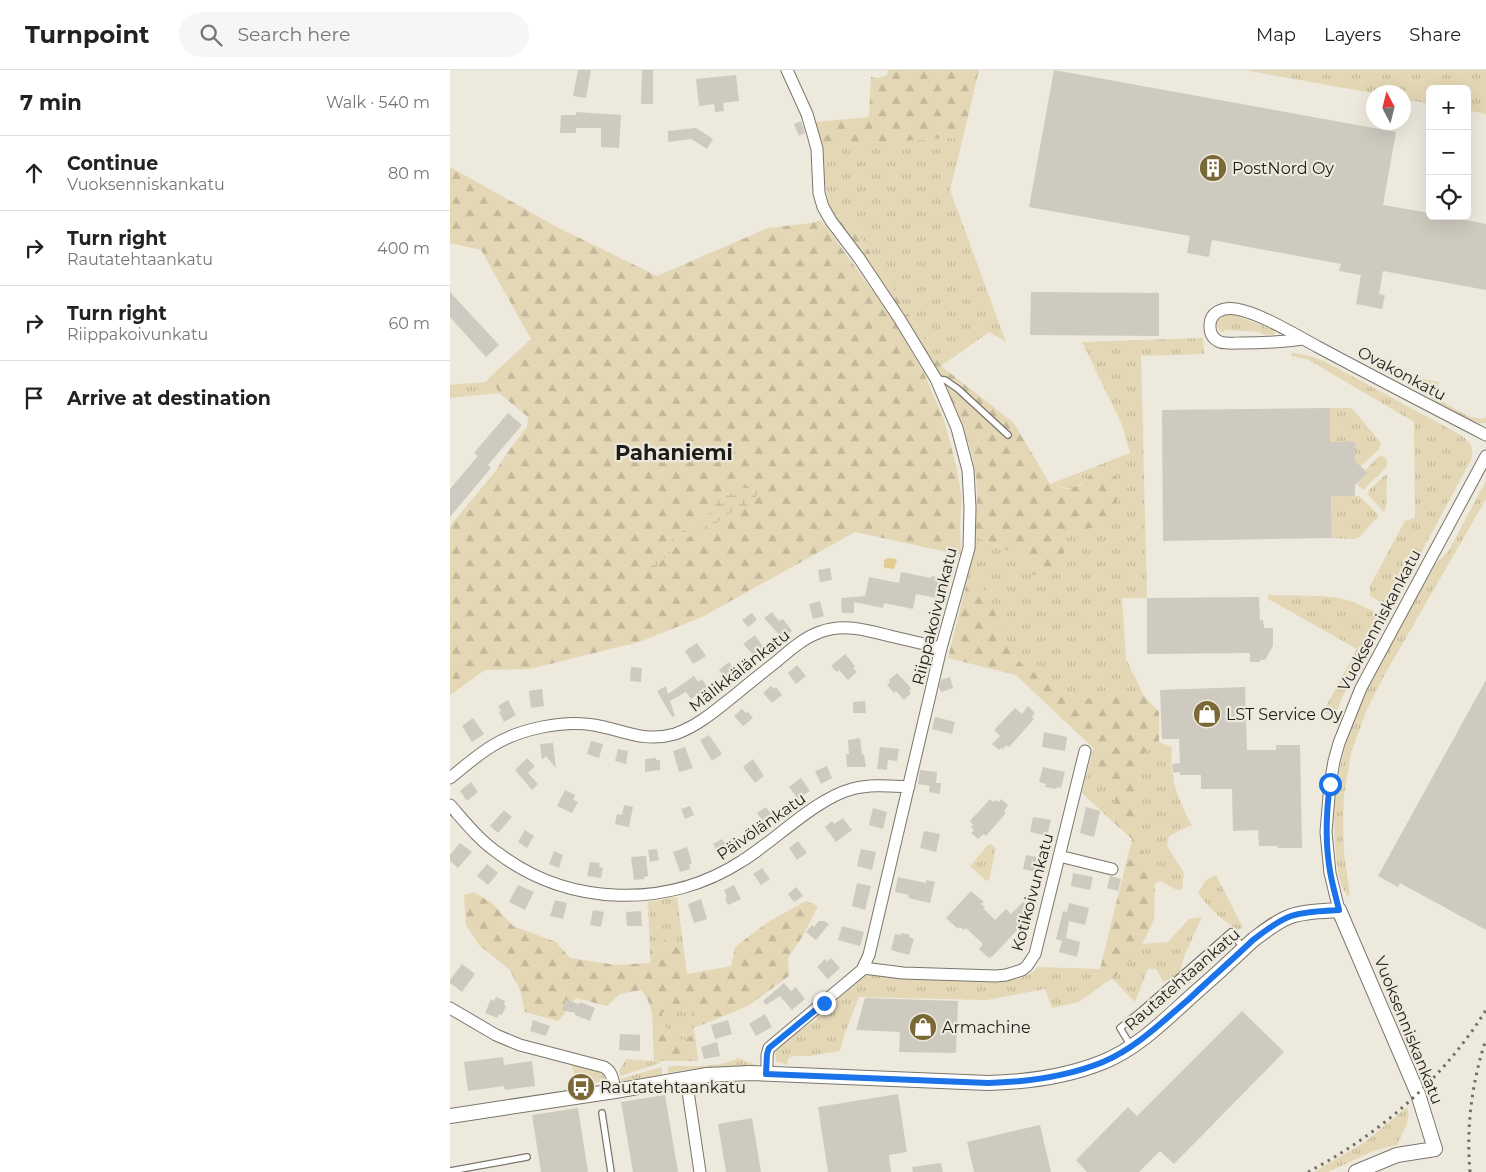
<!DOCTYPE html>
<meta charset="utf-8">
<style>
:root{--surface:#fff;--page:#f6f6f6;--text:#222;--muted:#767676;--line:#e0e0e0}
body{margin:0;font-family:Montserrat,sans-serif;background:var(--page);color:var(--text)}
.controls{position:absolute;right:15px;top:15px;display:grid;overflow:hidden;border-radius:8px;box-shadow:0 5px 20px #0002}
.controls button{width:45px;height:45px;display:grid;place-items:center;padding:0;border:0;border-bottom:1px solid var(--line);background:var(--surface);color:var(--text);font:25px sans-serif}
.compass{position:absolute;left:916px;top:15px;width:45px;height:45px;border-radius:50%;background:var(--surface);box-shadow:0 5px 20px #0002;rotate:353deg}
.stop{position:absolute;width:15px;height:15px;margin:-11px;border:4px solid #1a73e8;border-radius:50%;background:#fff}
.stop.end{background:#1a73e8;border-color:#fff;box-shadow:0 1px 5px #0008}
.list{margin:0;padding:0;list-style:none}
h2{display:flex;justify-content:space-between;align-items:center;height:65px;margin:0;padding:0 20px;font-size:21px}
h2 small{font-size:16px;font-weight:400;color:var(--muted)}
.list li{display:grid;grid-template-columns:32px 1fr auto;gap:15px;align-items:center;box-sizing:border-box;height:75px;padding:0 20px;border-top:1px solid var(--line)}
.list b{display:block;font-size:19px;white-space:nowrap}
.list p{margin:0;font-size:16px;white-space:nowrap;color:var(--muted)}
.list em{font-size:16px;font-style:normal;color:var(--muted)}
.icon{flex:none;width:28px;height:28px;fill:none;stroke:currentColor;stroke-width:2;stroke-linecap:round;stroke-linejoin:round}
.map{position:relative;flex:none;width:1036px;height:1102px;overflow:hidden}
header{display:flex;align-items:center;gap:30px;box-sizing:border-box;height:70px;padding:0 25px;background:var(--surface);border-bottom:1px solid var(--line)}
header strong{font-size:24px}
nav{display:flex;gap:28px;margin-inline-start:auto;font-size:18px}
.search{width:350px;height:45px;background:var(--page);display:flex;align-items:center;gap:12px;box-sizing:border-box;padding:0 18px;border-radius:28px;color:var(--muted);font-size:19px}
main{display:flex}
aside{flex:1;background:var(--surface)}
.map>svg:first-child{display:block}
.grass{fill:url(#grass-tufts)}
.forest{fill:url(#forest-firs)}
.wetland{fill:url(#wetland-marsh)}
.water{fill:url(#water-ripples)}
.building{fill:#cecabf}
.lines{fill:none;stroke-linecap:round;stroke-linejoin:round}
.service-casing{stroke:#7a766c;stroke-width:8}
.minor-casing{stroke:#7a766c;stroke-width:13}
.tertiary-casing{stroke:#7a766c;stroke-width:16}
.service{stroke:#fff;stroke-width:5.5}
.minor{stroke:#fff;stroke-width:11}
.tertiary{stroke:#fff;stroke-width:14}
.rail{stroke:#706d66;stroke-width:3;stroke-dasharray:2.5 5;stroke-linecap:butt}
.route{stroke:#1a73e8;stroke-width:6}
.labels{text-anchor:middle;stroke-width:4.5;stroke-linejoin:round;paint-order:stroke}
.poi-label{font-size:16px;fill:#1f1d19;stroke:#ede9dd;text-anchor:start}
.street-label{font-size:16px;fill:#1f1d19;stroke:#ede9dd}
.district-label{font-size:21px;font-weight:bold;fill:#1f1d19;stroke:#ede9dd}
</style>
<header>
<strong>Turnpoint</strong>
<div class="search"><svg class="icon" aria-label="search" viewBox="0 0 24 24"><circle cx="10" cy="10" r="6"/><path d="M15 15l6 6"/></svg>Search here</div>
<nav><a>Map</a><a>Layers</a><a>Share</a></nav>
</header>
<main>
<aside>
<h2>7 min<small>Walk · 540 m</small></h2>
<ul class="list">
<li><svg class="icon" aria-label="ahead" viewBox="0 0 24 24"><path d="M12 20V5M6 11l6-6 6 6"/></svg><div><b>Continue</b><p>Vuoksenniskankatu</p></div><em>80 m</em></li>
<li><svg class="icon" aria-label="right" viewBox="0 0 24 24"><path d="M7 20v-9h11M14 6l5 5-5 5"/></svg><div><b>Turn right</b><p>Rautatehtaankatu</p></div><em>400 m</em></li>
<li><svg class="icon" aria-label="right" viewBox="0 0 24 24"><path d="M7 20v-9h11M14 6l5 5-5 5"/></svg><div><b>Turn right</b><p>Riippakoivunkatu</p></div><em>60 m</em></li>
<li><svg class="icon" aria-label="arrive" viewBox="0 0 24 24"><path d="M6 21V4h12l-3 4 3 4H6"/></svg><div><b>Arrive at destination</b></div></li>
</ul>
</aside>
<div class="map">
<svg width="1036" height="1102" viewBox="0 0 1036 1102">
<defs>
<pattern id="grass-tufts" width="24" height="20" patternUnits="userSpaceOnUse" patternTransform="scale(1.25)"><rect width="24" height="20" fill="#e4d7b5"/><path d="M3 7l-1-3M5 7V3M7 7l1-3M15 17l-1-3M17 17v-4M19 17l1-3" fill="none" stroke="#c3b89b"/></pattern>
<pattern id="forest-firs" width="22" height="20" patternUnits="userSpaceOnUse" patternTransform="scale(1.25)"><rect width="22" height="20" fill="#e4d7b5"/><path d="M5 1l3.5 6h-7zM16 11l3.5 6h-7z" fill="#c3b89b"/></pattern>
<pattern id="wetland-marsh" width="20" height="14" patternUnits="userSpaceOnUse" patternTransform="scale(1.25)"><rect width="20" height="14" fill="#e4d7b5"/><path d="M1 5h8M5 5V1M11 12h8M15 12V8" fill="none" stroke="#c3b89b"/></pattern>
<pattern id="water-ripples" width="26" height="14" patternUnits="userSpaceOnUse" patternTransform="scale(1.25)"><rect width="26" height="14" fill="#e3cd95"/><path d="M2 4q2-2 4 0t4 0M15 11q2-2 4 0t4 0" fill="none" stroke="#c2b080"/></pattern>
</defs>
<rect width="100%" height="100%" fill="#ede9dd"/>
<path class="grass" d="M794 0H1036V44L1017 40V19H980V34L954 29V22L923 23Z
M513 67 500 120 556 272 539 262 491 296 396 144 384 147C374 124 374 101 373 76Z
M775 245H785L824 260 825 263 823 265 811 264 810 262 775 260 774 263 769 260 766 254 768 249Z
M753 268 754 284 691 286 697 528H672L676 589 694 626 674 621 653 627 630 629 604 616 573 595 559 580 550 558 525 510 517 511 524 466 573 487 615 479 617 463 647 457 641 404C626 421 620 420 600 414L680 383 672 355 632 272Z
M842 283 856 285 874 291 996 357C1010 365 1027 370 1021 390L944 533 942 535H936L920 526V516L955 451 965 448 964 352 857 289 841 286Z
M41 306 49 323 0 328V315L36 312Z
M973 309 989 312 983 327 1020 347 1034 349 1036 347V353C1020 356 997 338 983 330L979 326Z
M880 338H902L931 373 929 379 911 396 905 391V372H880Z
M932 386C937 388 937 391 937 397L913 420 907 414 918 403 915 400 928 387Z
M935 405H937L936 438 934 442 918 425 919 420Z
M1036 411V429L935 604 917 639 901 683 894 725 893 753 894 784 900 825 897 826C887 811 887 792 885 774 876 672 933 588 980 503L987 492 998 482Z
M881 426H909L928 444V447L909 467 904 469 882 468Z
M818 525C839 526 860 525 881 527 893 528 929 539 932 551L915 584H911L907 589 908 596 892 627 885 647 873 642 907 579 818 529Z
M709 672 722 677C719 710 728 728 742 756L737 757 719 766 717 776 734 803 732 820 725 819 710 811 705 814 701 796 691 780V761L685 741 689 708 696 677Z
M639 695 657 710 665 726 663 752 632 723Z
M541 774 546 778 545 781 539 811 535 810 520 796 538 775Z
M766 805 793 858 787 860C772 849 759 839 748 823L756 810Z
M227 827 248 991H211L210 993 170 1006 169 1001 176 989 204 991 198 832Z
M752 847 735 884 729 904 713 912 706 899H698L685 932 662 908 672 902 692 874 718 872 739 849Z
M587 897 650 899 655 913 629 932 602 938 595 919 537 930 409 927 394 965 390 981 359 986H343L338 989 337 995 326 991 325 982 335 971 364 951 414 906 423 904 529 911 560 910 571 908 583 902Z
M288 988 309 996 306 997C276 996 248 997 218 1003V999L219 996C239 996 270 998 288 988Z
M122 994C133 997 151 998 156 1010L126 1017Z
M211 997H212V1005L174 1011H171L170 1009Z
M957 1037C962 1051 952 1062 947 1075L923 1081 878 1102H864L915 1072Z"/>
<path class="forest" d="M438 0H529L513 67 373 76 365 52 419 47 421 7 429 8 437 5Z
M0 97 107 157 207 206 318 158 362 153 371 150 441 246 474 303 494 350 507 399 512 430 510 452 511 485 405 462 252 547 189 572 80 599 35 600 0 625V456L44 403 60 379 77 357 78 347 49 323 41 306 81 269 31 180 0 173Z
M396 144 491 296 564 353 600 414 616 419 631 415 641 404 655 399 667 408V431L647 457 617 463 615 479 610 496 593 507 577 503 573 487 524 466C526 445 529 422 525 401 515 340 483 295 449 245 427 212 405 180 384 147Z
M525 510 538 524 559 580 573 595 604 616 630 629 653 627 674 621 694 626 709 642V672L696 677 689 708 685 741 691 761V780L701 796 705 814 704 850 692 874 672 902 655 913 650 899 682 769 663 752 665 726 657 710 639 695 643 678 566 605 498 588 517 511Z
M24 822 43 834 63 856 106 872 120 888 166 895 200 893V876L210 874 214 870 219 869 233 879 237 904 281 896 285 877 318 852 356 831 368 836 354 864 338 888 339 906 298 936 244 958 240 931 226 941 217 940 212 943C213 959 220 962 233 970L245 964 248 991H204C203 970 207 936 191 920L170 924 157 936 126 928 117 941 108 951 75 942 70 920 60 900 29 875 16 855 14 825Z"/>
<path class="wetland" d="M306 413 308 421 304 432 284 441 258 458 231 471 201 502 197 497 227 464 253 452 270 428Z"/>
<path class="water" d="M438 488 446 489 447 490 444 499 435 498 434 497V490Z"/>
<path class="building" d="M128 0H141L136 28 123 26Z
M192 0H203V34H191Z
M604 0 946 62 933 135 980 143V146H996L1036 154V220L933 201 929 224 935 225 932 239 906 234 911 205 889 201 891 194 762 170 759 187 737 183 740 166 579 137Z
M286 5 289 31 273 33 274 41 265 42 264 34 249 36 246 9Z
M126 42 171 45 169 78 151 77V58H126V63H110L111 45H126Z
M351 51 355 63 349 66 344 54Z
M246 58 263 69 257 79 241 69 218 72V61Z
M0 222 49 275 36 287 0 247Z
M581 222 709 223V266L580 265Z
M880 338V372H905V391L918 403 905 415V426H881L882 468 713 471 712 340Z
M58 343 72 355 38 395 41 398 0 447V419L28 386 24 383Z
M380 498 382 510 370 512 368 500Z
M451 502 481 508V506L497 509 493 529 466 524 463 539 434 533 433 538 404 532V543H392L391 528 415 526 419 507 449 513Z
M809 527 810 550H813L814 558H823V576L815 590H810V592H800V583L697 584V528Z
M370 531 374 546 363 549 359 534Z
M322 542 329 551 333 549 342 561 332 568 314 548Z
M302 543 307 550 298 557 292 550Z
M305 565 316 581 306 588 293 574Z
M247 573 256 586 243 594 235 581Z
M395 584 405 596 403 598 407 602 398 610 389 600 387 602 381 596Z
M279 592 288 604 279 612 278 610 275 612 270 605 272 604 269 600Z
M347 595 356 606 346 614 338 603Z
M181 597 192 598 191 612 180 611Z
M447 603 461 618 459 621 461 623 454 630 446 621 444 623 437 615 440 612 439 610Z
M244 606 248 612 252 609 262 625 251 632 247 625 241 629 236 622 220 631 225 646 222 647 207 621 216 616 218 624Z
M500 607 503 618 491 622 489 617 491 610Z
M1036 610V860L950 813 948 817 928 806Z
M321 616 324 619 326 617 332 625 322 633 313 623Z
M795 617 797 680H826V675H850L852 778H828L827 776H809L808 760 783 761 782 719H751V705H730V702L723 703 722 694 730 693 729 669H712L710 620Z
M92 619 94 636 81 638 79 621Z
M58 630 66 645 54 652 49 642 51 641 48 636Z
M415 631 416 643H403V632Z
M578 636 585 643 582 647 584 649 559 677 556 675 553 679 551 678 549 680 542 674 550 666 544 660 565 638 572 644Z
M292 639 296 643 298 642 303 648 293 656 284 646Z
M485 647 505 652 502 664 482 659Z
M23 648 34 664 22 672 12 656Z
M594 662 617 667 615 681 592 677Z
M259 665 272 684 262 691 250 670Z
M410 668 412 685 414 684 416 697H397L396 684H399L398 670Z
M141 671 153 674 149 688 137 684Z
M103 673 106 698 96 686 92 690 90 674Z
M235 677 243 698 229 702 223 681Z
M430 677 449 679 447 691 438 690 437 700 427 699Z
M168 679 178 681 176 694 165 691Z
M77 688 85 696 78 703 88 714 82 720 65 700Z
M206 688V690H210V700L195 702V689Z
M303 689 314 706 305 713 293 697Z
M377 696 382 708 371 714 365 701Z
M593 697 615 702 611 718 607 717 606 719 595 717 596 714 589 712Z
M470 700 487 702 486 713H491L490 724 479 722 480 716 468 714Z
M351 708 360 721 348 729 339 717Z
M21 712 28 722 17 731 10 721Z
M115 720 125 725 123 730 128 732 122 743 107 736Z
M540 729 543 732 546 730 549 732 551 729 558 735 554 742 556 743 536 766 534 764 528 769 521 763 524 760 521 757 523 755 520 751Z
M174 735 183 737 179 757 165 754 167 744 172 745Z
M240 736 244 745 235 749 231 739Z
M316 737 324 748 315 754 307 743Z
M636 737 650 741 644 767 630 763Z
M423 738 437 742 433 759 419 755Z
M54 740 62 747 48 763 40 756Z
M583 747 601 750 597 766 580 762Z
M393 748 402 760 386 772 375 757 382 751 384 754Z
M75 760 84 766 77 778 68 772Z
M474 761 490 764 486 782 470 778Z
M272 769 275 773 277 772 281 779 270 786 263 774Z
M348 771 357 783 347 790 339 778Z
M10 773 22 782 8 798 0 791V785Z
M237 777 242 793 239 795 240 799 230 802 223 782Z
M207 779 209 790 200 792 198 780Z
M411 779 426 782 422 800 407 796Z
M104 781 113 785 109 798 99 794Z
M576 785 593 788 590 803 573 799Z
M196 786 198 806 194 807V809L184 810 181 787Z
M140 792 150 793 149 797 153 798 151 808 137 806Z
M37 794 48 803 38 815 27 806Z
M312 798 320 809 311 815 303 804Z
M623 803 643 807 640 820 621 816Z
M660 806 671 809 668 821 657 818Z
M448 807 476 813V810L485 812 480 833 458 828 459 825 445 822Z
M407 813 421 816 415 840 402 836Z
M68 815 84 822 75 840 59 832Z
M284 815 291 829 278 835 275 828 277 827 274 820Z
M346 817 353 826 344 832 338 824Z
M521 821 534 832 531 834 535 837 533 838 545 850 556 839 561 844 573 832 580 838 577 842 579 845 578 846 579 847 542 887 541 886 539 888 529 879 533 874 516 858 514 860 510 857 508 859 496 848Z
M251 829 257 849 244 853 238 834Z
M105 830 117 833 113 849 100 846Z
M619 833 639 838 635 855 619 851 616 868 630 872 627 887 609 882 612 871 606 869 613 841 617 842Z
M143 840 154 842 151 857 140 855Z
M191 841 192 856H177L176 842Z
M369 851H374L379 854 366 870 356 862 362 855 364 857Z
M392 856 414 862 410 876 388 870Z
M451 863 460 865 459 867 464 869 459 885 441 880 445 864 451 865Z
M381 888 390 898 378 909 367 897 375 889 377 892Z
M12 894 25 904 12 922 0 913V910Z
M334 913 341 921 346 917 355 929 342 940 330 926 316 935 313 931Z
M46 927 55 931 54 935 56 936 52 945 49 944 47 948 35 943 41 929 44 931Z
M415 928 508 931 506 983 449 982 450 962 406 960Z
M115 930 129 934 130 932 145 938 140 951 125 945V943L112 940Z
M792 941 834 982 724 1094 710 1081 689 1102H637L626 1090 678 1037 687 1046Z
M315 944 322 957 306 966 299 954Z
M83 950 100 956 96 966 80 961Z
M278 950 282 964 265 969 261 955Z
M170 964 190 965V981L169 980Z
M267 972 270 986 254 989 251 977Z
M53 987 54 995 82 991 85 1016 55 1020 54 1016 18 1021 14 992Z
M448 1024 457 1082 439 1085 441 1102H378L368 1037Z
M215 1025 228 1102H183L171 1032Z
M128 1038 138 1102H91L82 1045Z
M302 1048 311 1102H276L268 1054Z
M590 1055 601 1102H524L517 1072Z
M491 1093 493 1102H463L462 1097Z"/>
<g class="lines">
<defs>
<path id="service" d="M486 309 495 310 508 319 558 365
M681 976 670 958 691 941 781 862 794 879
M152 1043 161 1102
M0 1101 77 1087"/>
<path id="minor" d="M853 269C832 272 812 273 792 273 785 273 777 274 770 272 763 269 760 264 760 257 759 242 773 237 786 239 810 243 846 265 868 277 924 307 980 336 1036 365
M0 708C14 697 27 685 42 676 69 659 112 650 144 655 174 660 193 673 225 664 248 656 266 640 285 625 298 614 312 603 326 592 339 581 353 568 370 562 393 553 417 560 440 566 457 570 474 574 491 578
M0 735C15 752 29 770 48 783 119 837 218 839 292 791 326 770 365 729 402 719 421 714 440 716 459 717
M609 786 662 799
M889 840 880 803 876 762 880 714 884 691 889 673 911 618 1036 386
M413 898 453 903 546 906 556 905 572 900 577 896 585 884 635 681
M0 938 46 965 70 975 154 997C163 1002 163 1011 165 1021
M317 1004V985L319 978 412 900 419 885 491 578 519 478 520 438 518 400 507 358 486 309 449 248 409 188 381 151 373 137 369 123 367 79 364 68 357 44 337 0
M236 1008 250 1102"/>
<path id="tertiary" d="M0 1046 165 1021 257 1005 300 1003 538 1013C577 1012 616 1007 653 992 685 979 711 954 736 931 759 911 781 891 803 870 815 861 827 851 841 846 856 841 874 841 889 840L968 1024 985 1079 947 1085 906 1102"/>
</defs>
<use href="#service" class="service-casing"/>
<use href="#minor" class="minor-casing"/>
<use href="#tertiary" class="tertiary-casing"/>
<use href="#service" class="service"/>
<use href="#minor" class="minor"/>
<use href="#tertiary" class="tertiary"/>
<path class="rail" d="M858 1102C930 1064 993 1009 1036 940
M1020 1102C1016 1056 1022 1012 1036 969"/>
</g>
<g class="lines">
<path class="route" d="M374 933 319 978 317 984 316 1004 538 1013C577 1012 616 1007 653 992 686 978 712 952 739 929 760 909 782 890 803 870 815 861 827 851 841 846 856 841 874 841 889 840 886 827 882 814 880 801 875 772 876 743 880 714"/>
</g>
<defs>
<symbol id="building-disc" viewBox="-11 -11 22 22"><circle r="9.5" fill="#7a6836" stroke="#ede9dd"/><path d="M-4-6H4V6H1V3H-1V6H-4ZM-2.5-4.3h1.7v1.8h-1.7ZM.8-4.3h1.7v1.8H.8ZM-2.5-1h1.7V.8h-1.7ZM.8-1h1.7V.8H.8Z" fill="#fff"/></symbol>
<symbol id="shop-disc" viewBox="-11 -11 22 22"><circle r="9.5" fill="#7a6836" stroke="#ede9dd"/><path d="M-5-2.5h2.3a2.7 3.5 0 0 1 5.4 0H5L5.5 6h-11ZM-1.5-2.5h3a1.5 2.3 0 0 0-3 0Z" fill="#fff"/></symbol>
<symbol id="bus-disc" viewBox="-11 -11 22 22"><circle r="9.5" fill="#7a6836" stroke="#ede9dd"/><path d="M-5-6H5V4H4V6H2V4H-2V6H-4V4H-5ZM-3.5-4V0h7V-4ZM-3.5 1.2v1.5H-2V1.2ZM2 1.2v1.5H3.5V1.2Z" fill="#fff"/></symbol>
</defs>
<g fill-rule="evenodd">
<use href="#building-disc" x="747" y="82" width="32" height="32"/>
<use href="#shop-disc" x="741" y="628" width="32" height="32"/>
<use href="#shop-disc" x="457" y="941" width="32" height="32"/>
<use href="#bus-disc" x="115" y="1001" width="32" height="32"/>
</g>
<g class="labels">
<g class="poi-label">
<text x="782" y="104">PostNord Oy</text>
<text x="776" y="650">LST Service Oy</text>
<text x="492" y="963">Armachine</text>
<text x="150" y="1023">Rautatehtaankatu</text>
</g>
<g class="street-label">
<text transform="translate(952 303) rotate(28)" y="6">Ovakonkatu</text>
<text transform="translate(484 546) rotate(-76)" y="6">Riippakoivunkatu</text>
<text transform="translate(929 550) rotate(-62)" y="6">Vuoksenniskankatu</text>
<text transform="translate(289 600) rotate(-38)" y="6">Mälikkälänkatu</text>
<text transform="translate(311 756) rotate(-35)" y="6">Päivölänkatu</text>
<text transform="translate(582 822) rotate(-75)" y="6">Kotikoivunkatu</text>
<text transform="translate(732 909) rotate(-41)" y="6">Rautatehtaankatu</text>
<text transform="translate(959 960) rotate(68)" y="6">Vuoksenniskankatu</text>
</g>
<g class="district-label">
<text x="224" y="390">Pahaniemi</text>
</g>
</g>
</svg>
<div class="controls">
<button>+</button>
<button>−</button>
<button><svg class="icon" aria-label="locate" viewBox="0 0 24 24"><circle cx="12" cy="12" r="6"/><path d="M12 2v4M12 18v4M2 12h4M18 12h4"/></svg></button>
</div>
<svg class="compass" viewBox="-18 -18 36 36"><path d="M0-13l5 13h-10z" fill="#e53935"/><path d="M0 13l5-13h-10z" fill="#767676"/></svg>
<div class="stop" style="left:880px;top:714px"></div>
<div class="stop end" style="left:374px;top:933px"></div>
</div>
</main>
